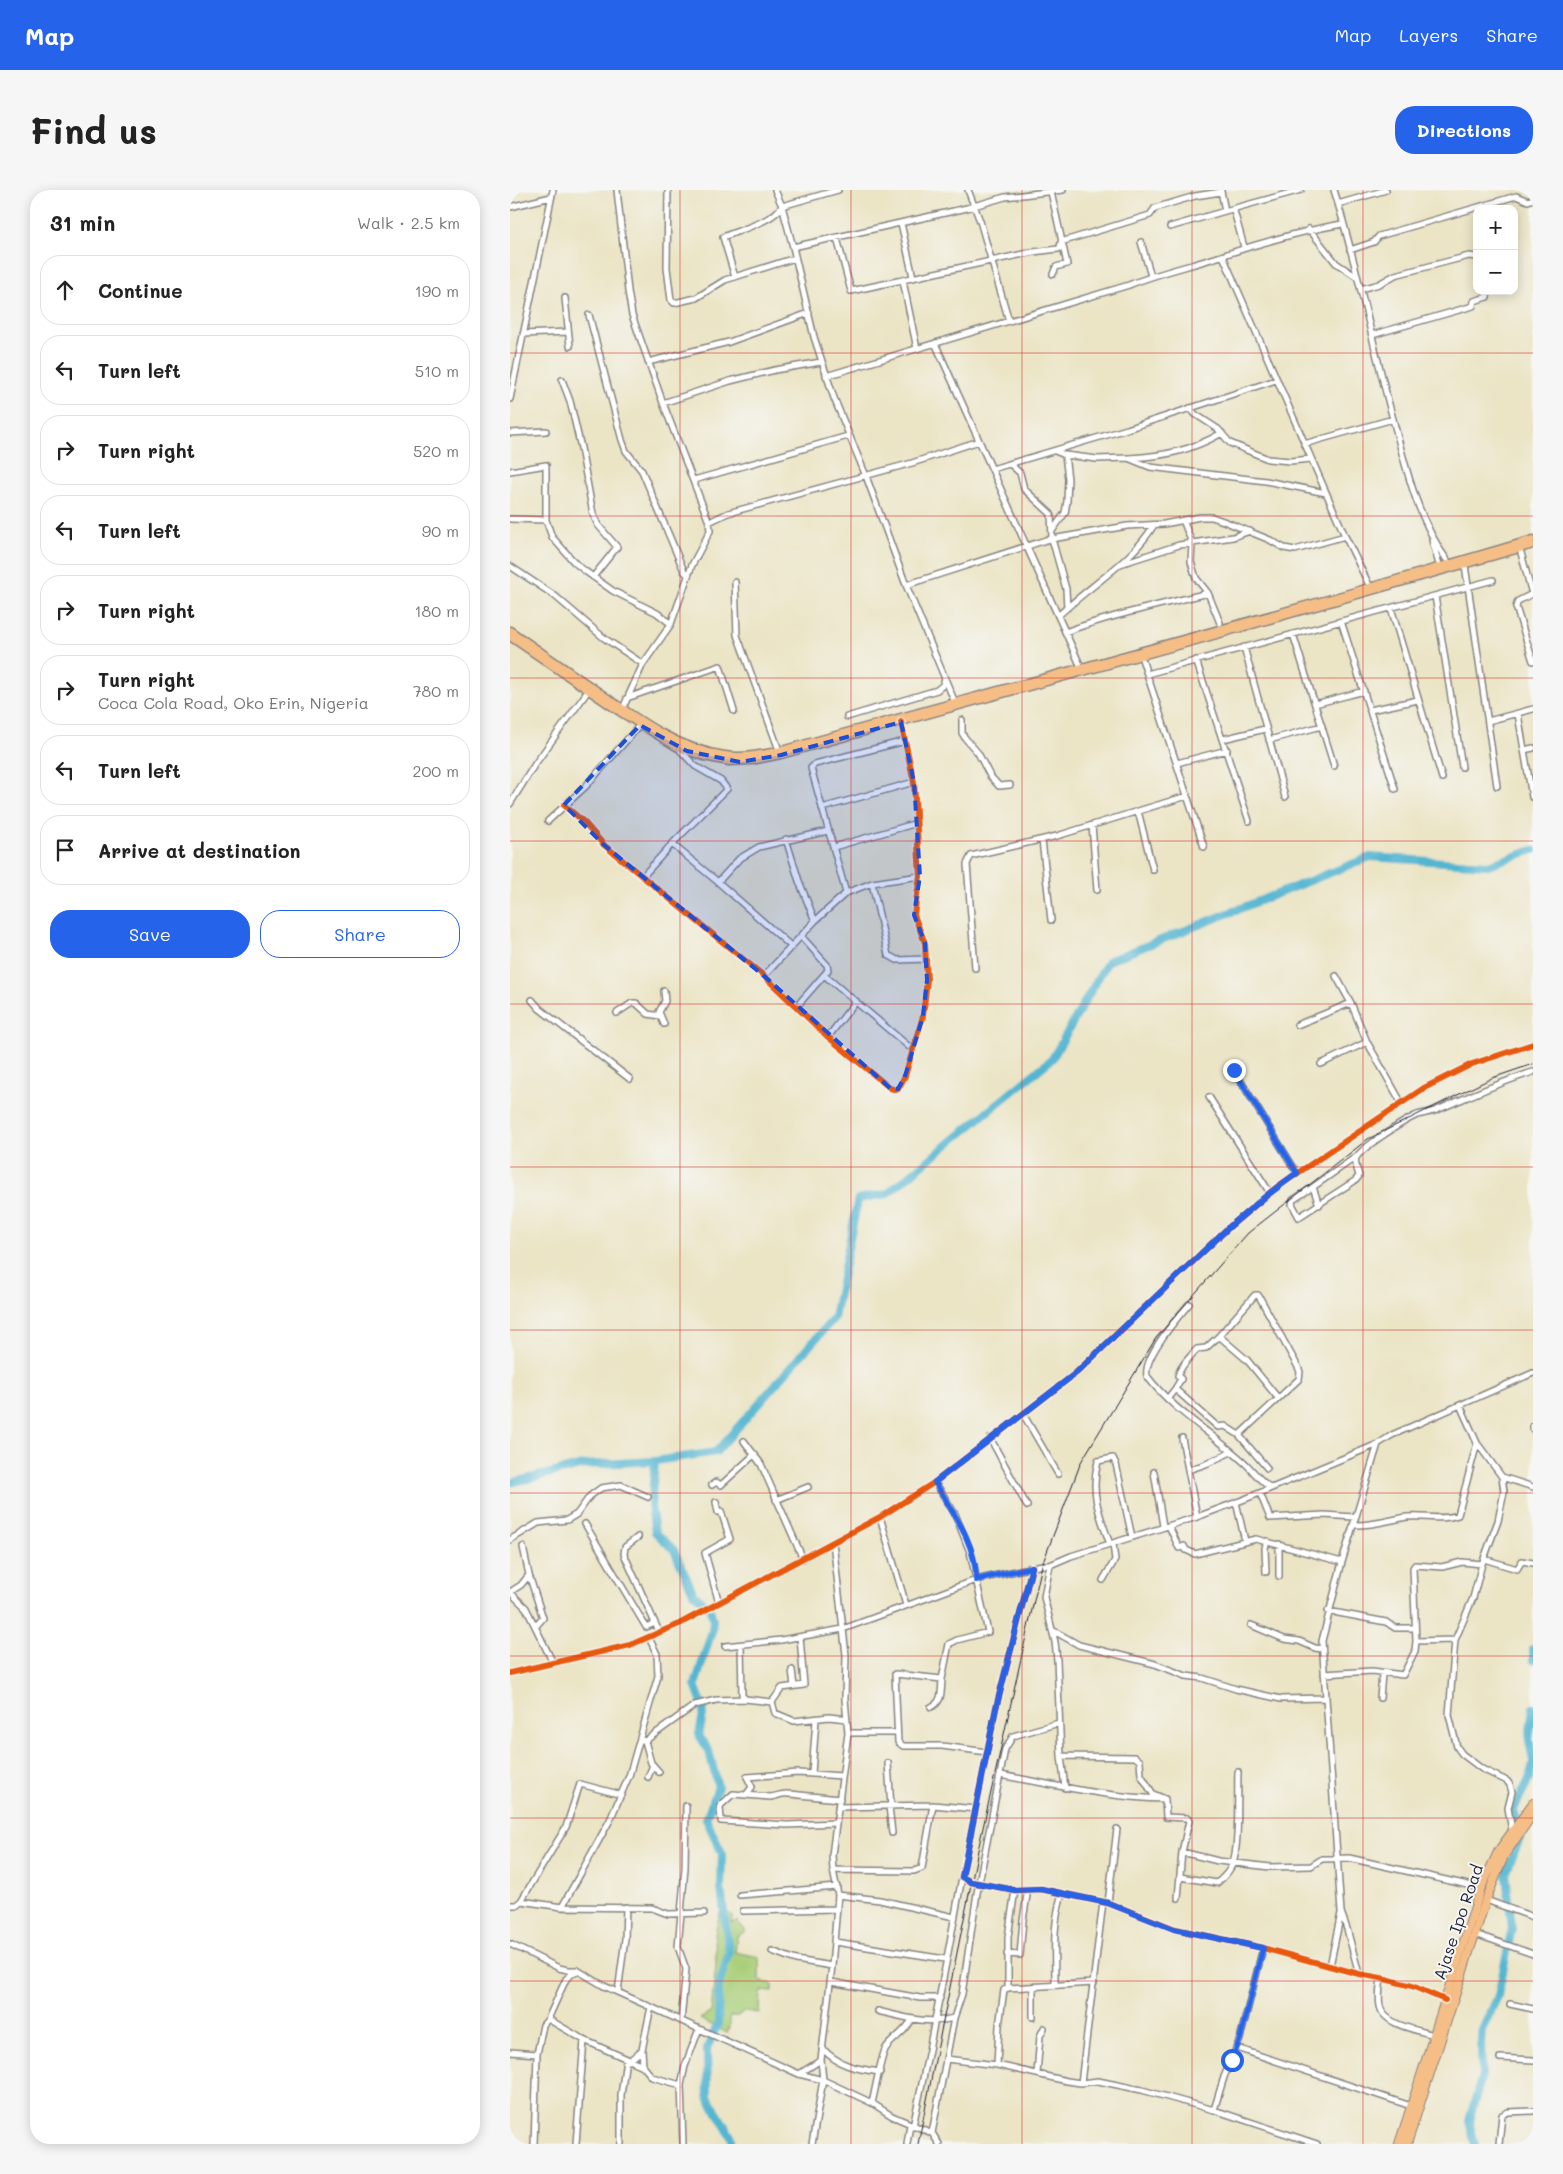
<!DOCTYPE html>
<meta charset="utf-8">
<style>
:root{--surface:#fff;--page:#f6f6f6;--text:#222;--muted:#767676;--line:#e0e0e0;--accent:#2563eb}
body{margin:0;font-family:Mali,sans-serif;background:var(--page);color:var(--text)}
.controls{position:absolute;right:15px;top:15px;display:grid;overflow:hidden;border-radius:10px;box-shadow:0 2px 12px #0003}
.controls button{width:45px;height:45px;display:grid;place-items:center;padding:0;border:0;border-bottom:1px solid var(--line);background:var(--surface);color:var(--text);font:25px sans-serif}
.stop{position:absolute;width:15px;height:15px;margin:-11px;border:4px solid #2563eb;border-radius:50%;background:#fff}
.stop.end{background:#2563eb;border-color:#fff;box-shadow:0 1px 5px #0008}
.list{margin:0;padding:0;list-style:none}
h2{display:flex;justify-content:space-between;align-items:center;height:65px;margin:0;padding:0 20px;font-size:21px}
h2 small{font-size:16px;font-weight:400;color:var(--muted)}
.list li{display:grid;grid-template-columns:32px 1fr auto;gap:15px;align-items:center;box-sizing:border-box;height:70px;margin:0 10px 10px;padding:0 10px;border:1px solid var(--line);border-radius:20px}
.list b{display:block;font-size:19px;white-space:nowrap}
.list p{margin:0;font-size:16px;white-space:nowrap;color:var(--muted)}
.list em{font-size:16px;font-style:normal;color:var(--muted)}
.actions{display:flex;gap:10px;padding:15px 20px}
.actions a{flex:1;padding:11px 0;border:1px solid var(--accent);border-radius:20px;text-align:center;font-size:18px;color:var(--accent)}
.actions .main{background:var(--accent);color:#fff}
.icon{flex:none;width:28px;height:28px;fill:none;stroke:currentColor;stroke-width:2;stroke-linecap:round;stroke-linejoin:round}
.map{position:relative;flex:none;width:1023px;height:1954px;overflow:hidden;border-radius:20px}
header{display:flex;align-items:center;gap:30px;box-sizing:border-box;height:70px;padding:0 25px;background:var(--accent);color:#fff}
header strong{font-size:24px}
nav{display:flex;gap:28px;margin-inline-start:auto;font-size:18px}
.intro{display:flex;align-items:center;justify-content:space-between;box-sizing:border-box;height:120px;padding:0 30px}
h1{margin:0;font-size:35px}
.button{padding:12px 22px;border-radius:20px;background:var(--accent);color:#fff;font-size:18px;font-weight:700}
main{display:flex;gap:30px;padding:0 30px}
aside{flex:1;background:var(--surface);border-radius:20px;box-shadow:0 2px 12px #0003}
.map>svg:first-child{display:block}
.green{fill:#a9ce77;stroke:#667859}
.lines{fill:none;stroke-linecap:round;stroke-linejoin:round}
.river{stroke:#53b5d2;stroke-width:8}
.minor-casing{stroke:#868380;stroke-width:8}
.major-casing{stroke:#868380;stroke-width:9}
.highway-casing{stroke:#868380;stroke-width:10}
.minor{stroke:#fff;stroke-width:5}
.major{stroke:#f6be87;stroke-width:6}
.highway{stroke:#f6be87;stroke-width:8}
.rail{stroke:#22223b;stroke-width:1}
.cycleway-casing{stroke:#f6f6f2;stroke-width:9}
.cycleway{stroke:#e8590c;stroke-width:6}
.route{stroke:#2563eb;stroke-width:6}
.marked{fill:#1d4ed8;fill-opacity:0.2;stroke:#1d4ed8;stroke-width:4;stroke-dasharray:10 6;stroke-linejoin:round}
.grid{fill:none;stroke:#d62828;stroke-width:1;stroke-opacity:0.55}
.labels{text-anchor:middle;stroke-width:4;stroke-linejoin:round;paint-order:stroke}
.street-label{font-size:16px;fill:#22223b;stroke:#f6f6f2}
</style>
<header>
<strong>Map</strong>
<nav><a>Map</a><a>Layers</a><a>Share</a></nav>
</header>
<div class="intro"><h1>Find us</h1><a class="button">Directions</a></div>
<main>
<aside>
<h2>31 min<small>Walk · 2.5 km</small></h2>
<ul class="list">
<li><svg class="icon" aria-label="ahead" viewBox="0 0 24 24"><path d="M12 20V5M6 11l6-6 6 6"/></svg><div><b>Continue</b></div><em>190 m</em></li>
<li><svg class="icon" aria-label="left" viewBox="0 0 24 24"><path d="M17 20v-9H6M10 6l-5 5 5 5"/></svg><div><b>Turn left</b></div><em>510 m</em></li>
<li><svg class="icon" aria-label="right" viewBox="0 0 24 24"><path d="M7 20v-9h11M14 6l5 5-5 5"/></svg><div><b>Turn right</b></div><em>520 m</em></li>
<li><svg class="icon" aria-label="left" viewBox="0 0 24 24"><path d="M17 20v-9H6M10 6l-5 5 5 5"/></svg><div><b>Turn left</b></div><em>90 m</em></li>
<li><svg class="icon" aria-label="right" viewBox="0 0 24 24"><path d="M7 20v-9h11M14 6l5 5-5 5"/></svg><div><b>Turn right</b></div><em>180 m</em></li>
<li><svg class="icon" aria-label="right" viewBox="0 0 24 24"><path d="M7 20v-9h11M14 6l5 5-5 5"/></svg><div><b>Turn right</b><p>Coca Cola Road, Oko Erin, Nigeria</p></div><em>780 m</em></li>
<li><svg class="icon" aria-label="left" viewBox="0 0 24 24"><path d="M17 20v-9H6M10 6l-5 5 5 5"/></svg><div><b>Turn left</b></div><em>200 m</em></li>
<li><svg class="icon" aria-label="arrive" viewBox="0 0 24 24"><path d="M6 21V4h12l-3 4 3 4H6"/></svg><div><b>Arrive at destination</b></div></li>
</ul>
<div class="actions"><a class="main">Save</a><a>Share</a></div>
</aside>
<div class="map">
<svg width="1023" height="1954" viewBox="0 0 1023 1954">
<rect width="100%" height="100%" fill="#f6f6f2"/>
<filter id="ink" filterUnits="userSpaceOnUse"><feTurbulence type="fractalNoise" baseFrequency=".02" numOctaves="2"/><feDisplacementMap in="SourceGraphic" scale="10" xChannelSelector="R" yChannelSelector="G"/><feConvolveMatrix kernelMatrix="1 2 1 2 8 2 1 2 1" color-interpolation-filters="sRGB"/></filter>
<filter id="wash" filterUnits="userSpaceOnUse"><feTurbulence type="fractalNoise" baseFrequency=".0096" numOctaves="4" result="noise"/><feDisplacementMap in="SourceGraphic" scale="20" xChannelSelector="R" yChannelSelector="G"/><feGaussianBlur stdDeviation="1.12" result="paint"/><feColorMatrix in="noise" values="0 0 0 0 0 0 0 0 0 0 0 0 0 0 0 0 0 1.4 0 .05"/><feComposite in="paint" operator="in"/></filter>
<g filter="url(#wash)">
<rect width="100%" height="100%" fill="#ebe4c5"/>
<path class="green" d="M211 1719 223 1726 221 1733 227 1731 236 1741 227 1746 225 1762 249 1767V1791L263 1794V1802L250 1801 249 1823 234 1821 228 1826H220V1834L217 1843 190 1829 201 1822 206 1775 205 1744Z"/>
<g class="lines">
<path class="river" d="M145 1271 141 1316 145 1342 164 1360 183 1402 200 1419 203 1430 202 1441 185 1495 194 1519 189 1545 199 1561 208 1597 196 1629 212 1663 211 1698 219 1762 209 1795 208 1834 197 1858 198 1907 222 1948V1954
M0 1293 74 1275 145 1271 206 1262 324 1128 348 1009 377 1004 542 869 598 771 860 667 978 675 1023 660
M1023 1459V1470
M1023 1518 1019 1550 1023 1571
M965 1954 959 1931 972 1886 971 1854 972 1840 988 1806 1002 1738 996 1684 1011 1646 1003 1621 1020 1587 1023 1572"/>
</g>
</g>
<g filter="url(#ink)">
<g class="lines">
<defs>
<path id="minor" d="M107 0 118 101 122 125 153 213 199 332 200 341 182 375 161 434 133 474 113 518
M158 0 157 78 161 110 164 113 186 108 215 90 285 68
M265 0 272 16 283 57 304 147 324 208 356 286 396 395 446 515
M458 0 470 31 499 131
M824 0C847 75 862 153 883 229 896 279 908 331 939 373
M711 1 715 21 722 19 724 21 734 57
M541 2 557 74 546 77 543 84
M828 14 876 0
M0 17 41 7
M722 19 791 0
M391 33 403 87
M660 37 715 21
M799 39 826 73 847 87
M327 48 341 101 523 62 548 59 550 58 551 52 640 25 645 18 685 6 711 2
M631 52 641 86
M283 57 457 18 495 7 553 0
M840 60 864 52 869 46 1006 6 1018 11 1023 9
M713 66 835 346 861 399
M225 87 213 47C229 40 264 31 272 16L328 0
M393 91 407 159
M851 99 869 94 885 85 959 66 967 67
M55 108 60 156
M79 125 112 250 116 261 132 281 174 381 178 385
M13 144 58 142
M862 145 963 116 964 111 977 107 978 101
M425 153 571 477
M138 172 219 152 299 123
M316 186 619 95C650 82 682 76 714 65 753 52 792 41 832 34
M52 190 60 211 71 258 83 324 88 335 107 357 83 387
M0 209 43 0
M153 213 220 191 265 180 311 172
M680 218 685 224 708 239 720 253 758 269 780 271 801 269
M0 243 36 241
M794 254 883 229
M555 265 587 269 618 268 640 277 756 291 816 303
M619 268C655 266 680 261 712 243
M500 274 510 283 514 299 541 324 542 349 556 399 557 418
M482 279 617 239 766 190
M0 281 36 275V330L42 347 65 373 75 381 103 401 147 423 161 434
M184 290 338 246
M0 329 36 330
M673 330 682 353 681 372 686 388 698 403
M199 332 218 323 402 273 469 251
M542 341 555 323 557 311 558 289 555 265 545 261
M922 350 930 378
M1010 359 1022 404 1008 411 1006 417 1023 471
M610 374 669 355 723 347 740 341
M955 375 987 596
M0 376 45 406 94 448 133 474
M225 392 227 445 269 560
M396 395 536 350 617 336 654 334 690 327H702L716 332 760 350 774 358 785 360 835 346
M925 406 952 577
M881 418 932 588
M548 426C579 396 622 372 644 335
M831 431 885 599
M555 442C601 425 650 415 698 403L710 433
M783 444 824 576
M734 457 775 607
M631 466 694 657
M686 470 739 631
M637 484 983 390
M117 508 210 476 224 521
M805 514 854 501
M860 520 908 510
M1008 524 1022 607
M337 527 427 500 433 495 435 488
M452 530V543L455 548 468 563 480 586 489 596 500 595
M978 531 1023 519
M713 549 755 539
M759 550 812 536
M1014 560 1023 558
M667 573 717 560
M0 614 25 574 78 501
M54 615 74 632 94 655 254 786 318 847 380 898 386 900 388 899 395 886 413 826 417 790 415 753 404 725 410 686 404 592 391 532
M312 618 404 592
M628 621 643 680
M38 631 75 597 130 535
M582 635 587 700
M276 649 289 691 305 731
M532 650 541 730
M162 654 217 599 211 591 185 576 170 560
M324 657 407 633
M133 686 162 654 208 692 282 757
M208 692 229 669 249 657 318 641
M362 693 378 765 387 770 416 769
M336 703 301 578 305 574 395 551
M291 746 317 775 318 780 314 785 403 860
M465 778 457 674 461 666 547 646 677 606
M254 786 305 731 336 703 362 693 410 686
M826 786 841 813
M22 810 30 819 120 889
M286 817 314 785
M107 823 122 813H126L138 824 150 826
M154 834 149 822 155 811 154 801
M787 835 841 813 857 852 891 912
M318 847 346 811
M811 874 857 852
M724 880 787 983
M699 907 760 1003
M803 997 783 1010 782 1014 789 1027 846 990 849 986C848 981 844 973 846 968 851 958 894 931 905 926 912 923 920 923 927 920 960 906 990 892 1023 882
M809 1015 803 997 846 967
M679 1114C667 1128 633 1167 637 1186 663 1221 704 1244 736 1274 745 1283 751 1292 761 1298
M665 1199 671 1189 668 1186C670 1176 681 1166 687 1159L696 1158 709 1146
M658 1208 665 1199 708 1237 715 1236 729 1245 757 1278
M950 1215 967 1253 992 1287 994 1302 988 1331 972 1374 963 1408 945 1450 939 1525 947 1557 952 1564 972 1579 997 1591 1000 1595 1002 1602 998 1618 1002 1641
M513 1224 548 1284
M1023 1236V1239
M729 1245 789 1189 790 1182 788 1177 750 1108 748 1105H745L709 1146 737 1170 768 1208
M480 1248 517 1316
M672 1248 687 1327
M234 1251 251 1274 293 1369
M678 1280 696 1274 721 1262
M644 1282 653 1336
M992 1287 1023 1297
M425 1292 445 1324 460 1362 478 1442 447 1450 439 1454 432 1489 385 1484 388 1552 393 1556H432L477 1562
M202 1295 206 1292 211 1295 245 1264
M750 1303 760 1328 814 1325 844 1327
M266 1310 298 1297
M206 1312 208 1322 211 1321 220 1349 195 1363 209 1413
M726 1312 735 1351
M370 1327 396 1415
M75 1334 136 1437 145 1433 150 1443
M843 1335C862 1336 879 1330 897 1327 914 1325 932 1331 948 1325L967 1253
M659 1336 669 1358 674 1356 676 1360 685 1364 746 1349 832 1372
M128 1347 115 1357 114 1364 145 1433
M0 1350 28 1333 57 1330 67 1324 80 1306 91 1298 111 1295 138 1307
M600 1354C589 1324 580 1303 588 1271L603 1268 606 1274 622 1347
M769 1354V1386
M974 1369 1007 1379 1012 1371 1023 1373
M540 1375 534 1407 545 1452 547 1470 551 1566 555 1598
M522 1377 486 1518 452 1687 461 1692 505 1700 531 1699 598 1713 665 1739 753 1758 849 1784 871 1788 902 1796 935 1810
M756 1382 755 1358 757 1351
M19 1385 33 1428 26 1436
M593 1390 605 1370 603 1354
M0 1402 16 1418 43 1473
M0 1402 11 1395 19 1385 13 1357
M818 1421 876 1432 885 1438H905
M741 1435 774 1449 789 1451 805 1458 812 1459
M542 1440 569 1455 645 1474 676 1486 692 1488 726 1499 771 1509 815 1508
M906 1451 945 1450
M231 1455 232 1505 235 1509 262 1512 265 1523 284 1531 319 1527 337 1529
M215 1456 271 1450 333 1439 466 1390 532 1375H540L561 1366 687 1327 735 1309 868 1254 882 1245 1023 1183
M282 1480 284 1496
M0 1483 120 1455 169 1434 370 1327 425 1292 566 1183 718 1038 767 997 914 898 962 874 1023 854
M814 1484 862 1481 893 1485 905 1461 906 1451 903 1378 905 1375 932 1377 952 1372 972 1374
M870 1508 872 1484
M262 1512 272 1498 294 1495 290 1447
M421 1517C433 1512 431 1500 432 1489
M338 1543H387
M132 1550 135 1551 141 1573 149 1582
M135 1551 185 1515 206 1510 235 1509
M551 1566 625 1567 630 1571 631 1585 643 1604 655 1609 656 1627 677 1628 679 1631 672 1662 668 1708
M378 1573 381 1617
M302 1583 306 1530
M490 1585 495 1559 503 1546 549 1533
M138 1587 143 1575
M236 1605 242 1597 237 1587 288 1583 332 1586
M379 1616 382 1643
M328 1617 423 1615 466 1619
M326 1633 277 1635 211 1631 210 1616 223 1604 260 1607C266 1607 271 1603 278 1604 296 1605 313 1608 330 1609
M672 1662 708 1671 760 1677 801 1676 812 1669 839 1668 971 1698
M323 1680 404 1681 412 1678 423 1615
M670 1687 707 1693C713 1688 719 1682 722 1675 730 1657 727 1604 728 1582
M230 1705 327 1697
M328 1705 370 1710 444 1727
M976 1710 1023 1727
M11 1711 52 1717 142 1718 158 1724 194 1723
M598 1713 607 1639
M0 1715H6L11 1711 56 1637 70 1594 112 1605
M52 1717 100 1630 119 1586 148 1486 147 1464 139 1448
M233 1721 327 1719
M965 1744 1023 1764
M325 1752 435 1769
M0 1754 49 1778 58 1780H67L94 1796 289 1884 313 1890 362 1913 382 1926 422 1943 429 1954
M262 1761 286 1770 322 1776
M497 1764 510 1765 513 1730 518 1699
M820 1776 831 1723
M849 1784 837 1739 831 1722 812 1451 832 1372 868 1254
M871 1788C870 1797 868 1807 870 1816 873 1835 908 1840 924 1845
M321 1792 410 1808H430
M545 1795C545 1758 542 1739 552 1703
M498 1798 584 1793
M108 1802 115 1749 116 1717
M1000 1814 1023 1819
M368 1821C393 1827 418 1835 444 1828
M523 1827V1797
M38 1829 74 1850 133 1876 142 1887 171 1895
M171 1831 176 1779 168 1757 175 1678 176 1616
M312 1858C328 1876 347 1879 370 1882
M727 1858 901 1916
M132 1860 133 1876
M0 1862 27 1864
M990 1868 1023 1870
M436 1869 487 1875 557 1891 571 1893 588 1891 632 1900 704 1920 807 1954
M119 1871 132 1860 141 1817
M487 1875 489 1836 494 1800 498 1798V1747L505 1700
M289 1884 311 1870
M527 1884 530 1846 534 1838
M571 1893 593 1712
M362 1913C365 1902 371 1865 376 1858 384 1847 396 1842 402 1829
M704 1920 714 1887 730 1849 753 1758
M403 1936C421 1853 437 1770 452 1687
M422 1943 444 1828 452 1804 467 1703 490 1585C545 1595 599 1608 655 1609
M24 1954 27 1864 33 1835 38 1829 56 1789 67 1780
M66 1954 74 1850
M111 1954V1905L116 1869
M173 1954 171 1895 175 1876 189 1839
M302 1954 313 1890 311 1870 322 1776 328 1705 323 1680 322 1665 338 1543 335 1509 336 1465 323 1352
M397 1954 400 1934
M989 1954 992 1925 998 1922 1023 1921"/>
<path id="major" d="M0 440C30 461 60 482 91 503 128 529 168 559 215 565 236 568 256 563 275 559L825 407 1023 349
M0 447 111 523 166 557 194 567 219 572 242 571 271 565 682 452 1023 355"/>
<path id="highway" d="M889 1954 971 1698 989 1660 1023 1613
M897 1954 976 1710 994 1666 1023 1624"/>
</defs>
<use href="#minor" class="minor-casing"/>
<use href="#major" class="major-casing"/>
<use href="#highway" class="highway-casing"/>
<use href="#minor" class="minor"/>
<use href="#major" class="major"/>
<use href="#highway" class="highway"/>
<path class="rail" d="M408 1954 468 1660 532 1375 571 1272 646 1148 738 1043 858 949 982 888 1023 874"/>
<defs>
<path id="cycleway" d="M54 615 74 632 94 655 254 786 318 847 380 898 386 900 388 899 395 886 413 826 417 790 415 753 404 725 410 686 404 592 391 532
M522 1377 486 1518 452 1687 461 1692 505 1700 531 1699 598 1713 665 1739 753 1758 849 1784 871 1788 902 1796 935 1810
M0 1483 120 1455 169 1434 370 1327 425 1292 566 1183 718 1038 767 997 914 898 962 874 1023 854"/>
</defs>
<use href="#cycleway" class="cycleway-casing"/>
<use href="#cycleway" class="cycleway"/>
</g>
</g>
<g class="lines" filter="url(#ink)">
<path class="route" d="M722 1870 730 1849 753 1758 664 1739 598 1713 531 1699 505 1700 461 1692 452 1687 486 1518 522 1377 466 1390C467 1355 442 1321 425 1292L566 1183 718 1038 756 1006 787 983 724 880"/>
</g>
<path class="marked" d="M391 532 404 592 410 686 404 725 415 753 417 790 413 826 395 886 388 899 380 898 254 786 94 655 54 615 130 535 177 561 230 572 271 565Z"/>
<path class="grid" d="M170 0V1954M341 0V1954M512 0V1954M682 0V1954M853 0V1954M0 163H1023M0 326H1023M0 488H1023M0 651H1023M0 814H1023M0 977H1023M0 1140H1023M0 1303H1023M0 1466H1023M0 1628H1023M0 1791H1023"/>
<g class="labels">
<g class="street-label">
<text transform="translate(948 1732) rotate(-71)" y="6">Ajase Ipo Road</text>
</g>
</g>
</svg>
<div class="controls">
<button>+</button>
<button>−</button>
</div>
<div class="stop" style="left:722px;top:1870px"></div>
<div class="stop end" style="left:724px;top:880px"></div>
</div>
</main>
